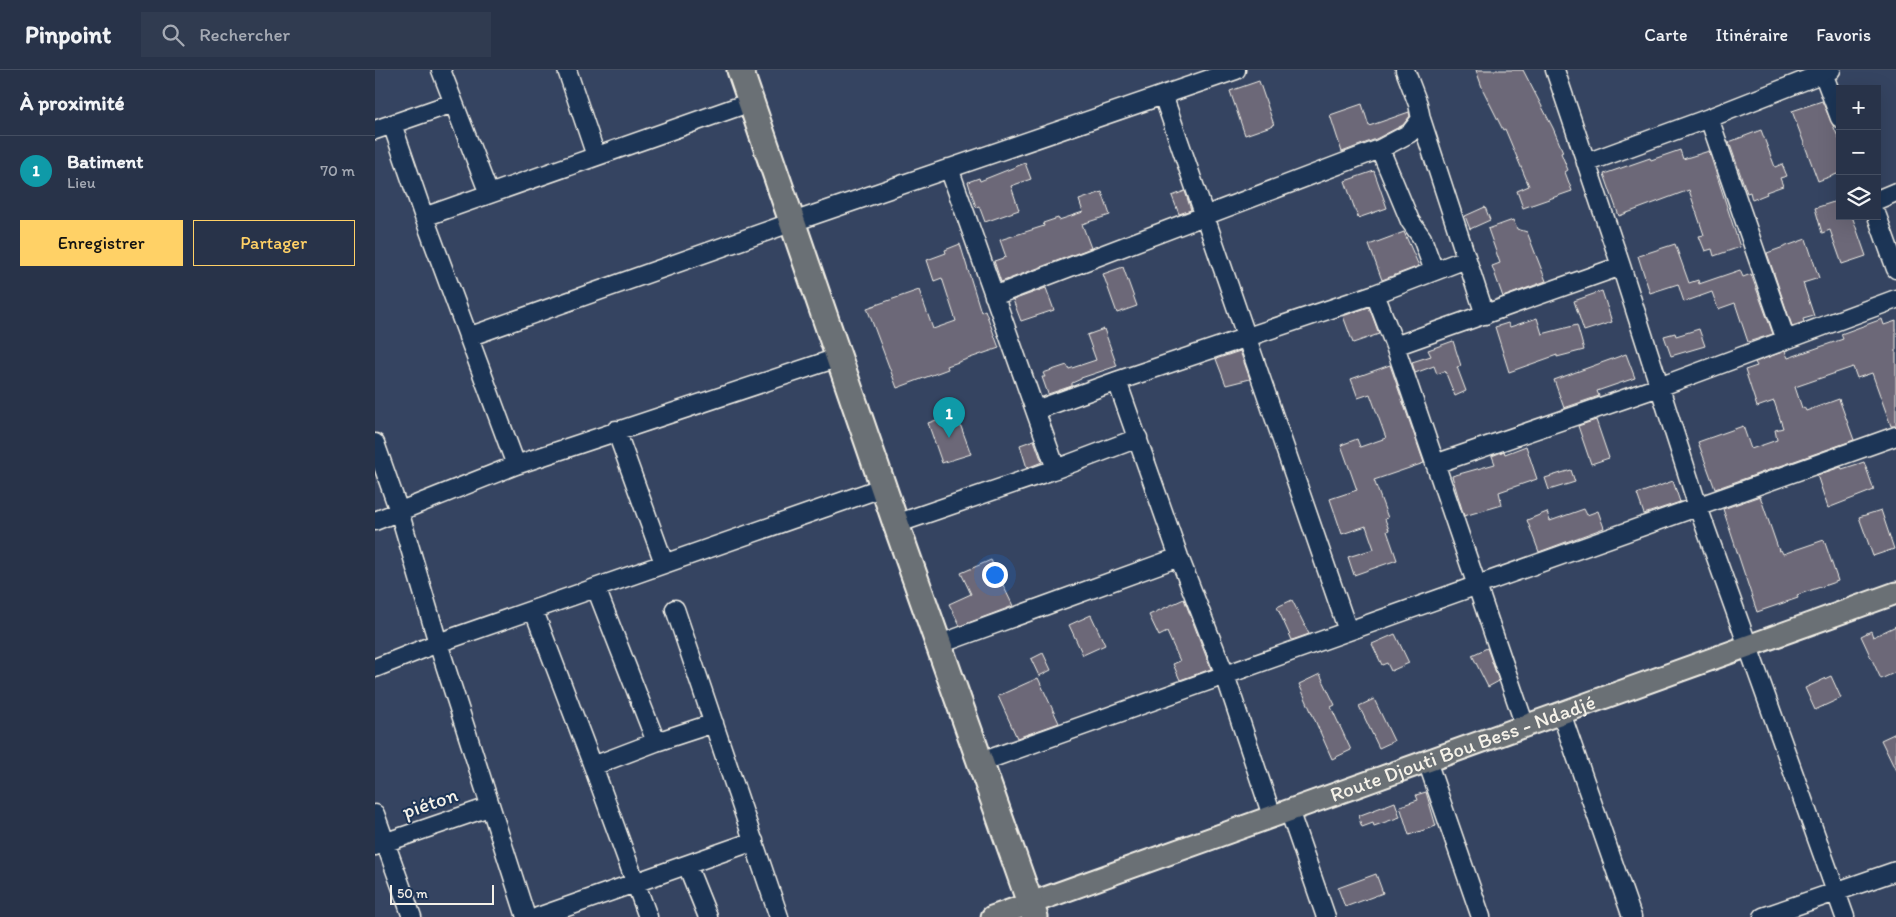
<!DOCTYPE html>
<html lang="fr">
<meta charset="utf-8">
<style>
:root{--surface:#283349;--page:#303b50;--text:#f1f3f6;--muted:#a5aab4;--line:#444e61;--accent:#ffd166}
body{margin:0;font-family:Itim,sans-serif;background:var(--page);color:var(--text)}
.controls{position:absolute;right:15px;top:15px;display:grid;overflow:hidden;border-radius:0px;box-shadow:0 5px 20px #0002}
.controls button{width:45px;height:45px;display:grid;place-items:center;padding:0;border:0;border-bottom:1px solid var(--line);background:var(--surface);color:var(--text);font:25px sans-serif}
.scale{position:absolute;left:15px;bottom:12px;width:104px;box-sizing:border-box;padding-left:5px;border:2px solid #f4f1e8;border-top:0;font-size:14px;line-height:18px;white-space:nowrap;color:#f4f1e8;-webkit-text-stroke:4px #1d3557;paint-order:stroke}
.you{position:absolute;left:619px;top:504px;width:18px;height:18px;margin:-12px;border:4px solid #fff;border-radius:50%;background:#1a73e8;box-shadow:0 0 0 8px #1a73e833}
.badge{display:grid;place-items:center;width:32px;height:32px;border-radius:50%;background:var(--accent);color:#fff;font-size:16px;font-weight:700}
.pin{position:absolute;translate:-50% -41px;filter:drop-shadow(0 1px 2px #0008)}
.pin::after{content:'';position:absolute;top:26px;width:18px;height:15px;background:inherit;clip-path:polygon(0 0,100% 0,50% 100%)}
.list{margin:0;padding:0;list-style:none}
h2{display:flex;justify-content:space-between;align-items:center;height:65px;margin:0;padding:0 20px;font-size:21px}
h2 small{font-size:16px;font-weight:400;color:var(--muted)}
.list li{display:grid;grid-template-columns:32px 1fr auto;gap:15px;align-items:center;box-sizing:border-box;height:70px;padding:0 20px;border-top:1px solid var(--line)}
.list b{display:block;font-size:19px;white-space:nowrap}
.list p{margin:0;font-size:16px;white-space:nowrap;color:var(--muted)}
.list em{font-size:16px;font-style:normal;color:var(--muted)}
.actions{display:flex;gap:10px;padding:15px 20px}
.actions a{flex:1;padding:11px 0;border:1px solid var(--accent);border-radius:0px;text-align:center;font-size:18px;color:var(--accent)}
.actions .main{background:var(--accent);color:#111}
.icon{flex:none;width:28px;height:28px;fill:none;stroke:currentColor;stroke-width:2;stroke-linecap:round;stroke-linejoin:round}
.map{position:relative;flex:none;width:1521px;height:847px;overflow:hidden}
header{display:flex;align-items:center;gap:30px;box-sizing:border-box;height:70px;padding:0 25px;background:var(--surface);border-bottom:1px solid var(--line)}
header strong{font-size:24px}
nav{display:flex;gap:28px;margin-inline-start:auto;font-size:18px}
.search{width:350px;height:45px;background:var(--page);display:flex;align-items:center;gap:12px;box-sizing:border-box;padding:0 18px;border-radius:0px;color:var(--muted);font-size:19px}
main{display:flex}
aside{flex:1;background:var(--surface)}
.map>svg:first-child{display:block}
.building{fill:#6c6778;stroke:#f4f1e8}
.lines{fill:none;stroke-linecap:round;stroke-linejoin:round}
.minor-casing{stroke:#f4f1e8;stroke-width:21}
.major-casing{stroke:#f4f1e8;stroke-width:25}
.highway-casing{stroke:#f4f1e8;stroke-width:29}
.minor{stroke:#1d3557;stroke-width:18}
.major{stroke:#6a7074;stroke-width:21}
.highway{stroke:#6a7074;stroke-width:25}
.labels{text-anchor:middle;stroke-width:4;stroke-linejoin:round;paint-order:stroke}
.street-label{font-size:21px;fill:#f4f1e8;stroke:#1d3557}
</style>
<header>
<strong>Pinpoint</strong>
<div class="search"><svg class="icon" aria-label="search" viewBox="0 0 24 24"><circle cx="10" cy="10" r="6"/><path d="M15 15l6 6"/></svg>Rechercher</div>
<nav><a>Carte</a><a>Itinéraire</a><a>Favoris</a></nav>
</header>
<main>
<aside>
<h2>À proximité<small></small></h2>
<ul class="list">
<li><span class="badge" style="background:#0f9aa8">1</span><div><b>Batiment</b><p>Lieu</p></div><em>70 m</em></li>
</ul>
<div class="actions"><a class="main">Enregistrer</a><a>Partager</a></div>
</aside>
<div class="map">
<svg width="1521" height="847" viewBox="0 0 1521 847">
<rect width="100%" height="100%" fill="#354461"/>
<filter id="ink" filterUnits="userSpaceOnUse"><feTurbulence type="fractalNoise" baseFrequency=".02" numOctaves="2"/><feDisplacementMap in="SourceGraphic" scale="10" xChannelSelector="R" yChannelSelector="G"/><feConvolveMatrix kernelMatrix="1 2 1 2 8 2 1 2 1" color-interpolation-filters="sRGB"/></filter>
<g filter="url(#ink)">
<path class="building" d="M1101 0H1148L1178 58 1188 82 1186 83 1193 100 1190 102 1197 121 1148 138 1142 121 1154 116 1130 59 1128 60 1108 20Z
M884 11 899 55 870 65 855 21Z
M1447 31 1465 71V103L1443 111 1417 41Z
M987 34 994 56 1034 42 1035 46 1028 55 1001 69 967 82 955 45Z
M1386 60 1400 97 1407 94 1412 106 1405 108 1408 116 1391 122 1392 124 1377 130 1375 122 1372 123 1354 72Z
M1305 80 1308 89 1334 81 1365 177 1339 186 1337 179 1330 181 1324 166 1329 165 1314 120 1244 146 1229 104 1275 88 1276 90Z
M650 93 656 109 636 116 644 140 610 152 604 136 601 137 593 112 604 108 605 111Z
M999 101 1012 138 983 148 970 111Z
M810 121 816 140 804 144 797 126Z
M727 122 735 145 707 154 716 178 626 212 619 191 631 187 625 170 669 156 668 153 683 148 684 150 708 142 704 130Z
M1465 130V146H1477L1491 186 1467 194 1455 160 1447 163 1440 138Z
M1110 137 1115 150 1095 159 1090 146Z
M1138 150 1142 159 1152 162 1171 211 1128 227 1117 196 1125 193 1113 159Z
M1029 162 1044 196 1007 210 994 175Z
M1431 169 1444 208 1428 213 1439 246 1428 249 1429 252 1417 256 1392 183Z
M585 174 606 242 610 240 624 278 572 296 573 299 522 318 492 238 544 220 558 259 581 251 567 208 559 211 552 190 571 183 570 180Z
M1300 174 1314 213 1323 210 1324 214 1365 200 1368 207 1376 204 1398 264 1373 272 1360 233 1343 239 1337 222 1309 232 1303 214 1275 223 1263 186Z
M748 197 762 236 742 243 728 204Z
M671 218 679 240 646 251 638 230Z
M1227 221 1237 252 1209 261 1199 231Z
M994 237 1004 264 978 273 968 246Z
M1162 248 1167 264 1202 255 1209 280 1182 287V285L1134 302 1120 257 1133 253 1135 257Z
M1507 249 1509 255 1521 251V356H1516L1497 303 1482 308 1478 297 1420 317 1427 338 1429 337 1431 341 1464 329 1479 370 1340 419 1323 372 1368 356 1376 379 1402 370 1400 360 1408 358 1399 331 1382 337 1370 300 1382 296 1380 292 1410 281 1413 288 1468 269 1466 264Z
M729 259 742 296 706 308V309L697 313V316L673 324 667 307H670L668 303 692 295 694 299 721 290 712 265Z
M1324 259 1330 276 1296 286 1289 266 1300 263 1301 266Z
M1078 271 1086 296 1082 297 1091 321 1080 326 1070 301 1062 304 1059 296 1040 303 1037 292 1056 286 1053 280Z
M865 281 875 309 851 315 841 289Z
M1251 284 1260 308 1222 321 1224 326 1189 338 1179 310Z
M1015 295 1049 393 999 410 1013 448 1010 449 1014 460 1012 461 1022 490 979 505 973 487 999 479 991 456 967 464 955 429 982 420 966 375 982 369 985 377 1011 368 995 324 983 328 976 309Z
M581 343 596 384 567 393 553 353Z
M1221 350 1234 388 1216 394 1203 356Z
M659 370 667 392 652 398 645 375Z
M1151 376 1162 409 1124 422 1127 435 1089 446 1077 406 1120 394 1117 386 1129 381 1130 384Z
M1489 392 1499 420 1453 438 1442 405 1466 397 1467 399Z
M1196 400 1200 412 1174 420 1170 408Z
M1298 411 1305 432 1269 444 1262 424Z
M1385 426 1404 481 1406 480 1408 484 1449 470 1463 511 1422 525 1423 528 1382 542 1348 439Z
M1209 439 1212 445 1223 441 1229 458 1164 482 1152 450 1172 442 1175 451Z
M1506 440 1519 479 1498 486 1484 447Z
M616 490 638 536 585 556 574 534 596 524 586 503Z
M809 529 836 599 805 610 798 594 805 591 792 562 784 566 774 545Z
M917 530 934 564 917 570 902 537Z
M716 545 730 575 708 585 694 555Z
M1521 556V602L1506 609 1486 566 1496 561 1498 567Z
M1020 564 1034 593 1016 601 1012 593 1007 595 997 574Z
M1112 578 1124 611 1113 617 1097 585Z
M668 583 676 600 664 606 656 589Z
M945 604 960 635 956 637 976 680 957 689 924 614Z
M1456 606 1466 628 1440 640 1430 618Z
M663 608 684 653 642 668 623 626Z
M999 629 1019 671 1004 678 984 636Z
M1521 663V701L1506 670Z
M1051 722 1061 756 1034 765 1025 736 1043 730 1041 725Z
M1020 732 1025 747 999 756 998 753 987 757 983 746Z
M1001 804 1008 823 970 837 963 818Z"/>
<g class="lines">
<defs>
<path id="minor" d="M66 0 114 124
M192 0 221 86
M1180 0 1246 196 1323 437 1470 847
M1448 3 1465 48
M788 25 973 561
M1334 48 1411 270
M1046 49 1110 245
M17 54 49 147 141 395
M0 60 78 33
M1005 79 1035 151 1047 168 1059 201
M1211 93 1334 48 1456 0
M574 98 681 399
M1502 130 1521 122
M1502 146 1521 199
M49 147 376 32
M1000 224 1020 276 1150 656
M619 226 1005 79 1035 63 1046 49 1043 34 1030 0
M93 267 418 152 861 0
M1020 276 1246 196
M742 311 804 487 850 605 897 746
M661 340 742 311 1000 224 1091 189
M241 360 289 493
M0 373 24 441 63 573 151 847
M1060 394 1284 317 1521 229
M0 451 141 395 465 287
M521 454 681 399 763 368
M221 518 281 672
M300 539 404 847
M159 541 218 696 273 847
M565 574 804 487
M0 598 63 573 509 417
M1186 643 1257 847
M1052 691 1106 847
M606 692 1521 366
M218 696 281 672 339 653
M914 740 951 847
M0 744 37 847
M0 776 114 737
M312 795 333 847
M163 847 379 771
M1388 847 1521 801"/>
<g id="major">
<path id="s1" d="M617 847 1521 523"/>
</g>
<path id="highway" d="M365 0 521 454 660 847"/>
</defs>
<use href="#minor" class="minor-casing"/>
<use href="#major" class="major-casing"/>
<use href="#highway" class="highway-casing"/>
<use href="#minor" class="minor"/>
<use href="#major" class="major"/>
<use href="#highway" class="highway"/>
</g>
</g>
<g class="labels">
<g class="street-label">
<text dy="7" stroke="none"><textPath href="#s1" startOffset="500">Route Djouti Bou Bess - Ndadjé</textPath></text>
<text transform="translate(55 733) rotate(-19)" y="7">piéton</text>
</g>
</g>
</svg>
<div class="controls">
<button>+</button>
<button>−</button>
<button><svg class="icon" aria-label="layers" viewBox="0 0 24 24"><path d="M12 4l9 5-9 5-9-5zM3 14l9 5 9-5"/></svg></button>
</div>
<div class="scale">50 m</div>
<div class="you"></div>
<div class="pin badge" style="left:574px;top:368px;background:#0f9aa8">1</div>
</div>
</main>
